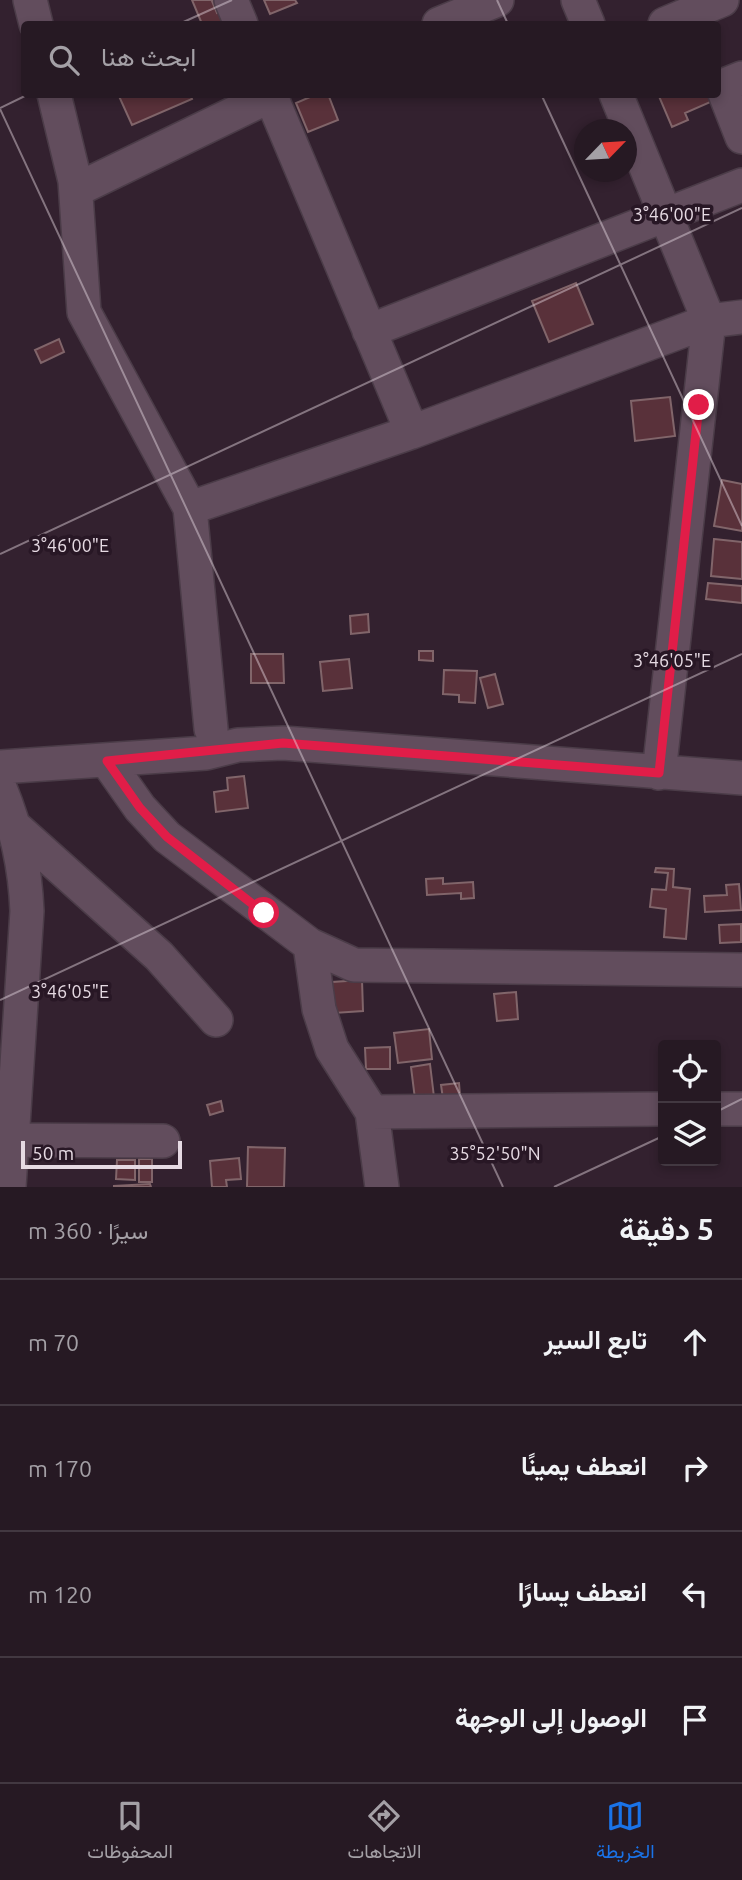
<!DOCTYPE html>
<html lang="ar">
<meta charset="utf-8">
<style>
:root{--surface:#261923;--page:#2e222b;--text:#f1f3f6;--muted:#a4a0a6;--line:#423841;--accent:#1a73e8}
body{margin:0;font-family:Ubuntu,Vazirmatn,sans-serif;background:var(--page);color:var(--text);direction:rtl}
.controls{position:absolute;right:21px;bottom:21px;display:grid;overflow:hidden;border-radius:7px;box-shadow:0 4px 10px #0003}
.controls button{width:63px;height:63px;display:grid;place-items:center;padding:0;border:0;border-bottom:2px solid var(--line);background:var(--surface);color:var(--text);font:35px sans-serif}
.compass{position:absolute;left:574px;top:119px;width:63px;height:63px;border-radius:50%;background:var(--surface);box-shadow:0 4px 10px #0003;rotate:65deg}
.scale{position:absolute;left:21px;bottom:18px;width:161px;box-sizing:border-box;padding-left:7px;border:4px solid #e6dae3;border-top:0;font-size:19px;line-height:24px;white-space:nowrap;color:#e6dae3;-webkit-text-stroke:5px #281725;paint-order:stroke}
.stop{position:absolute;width:21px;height:21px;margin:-16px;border:5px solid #e11d48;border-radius:50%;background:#fff}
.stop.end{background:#e11d48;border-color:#fff;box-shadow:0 2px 7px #0008}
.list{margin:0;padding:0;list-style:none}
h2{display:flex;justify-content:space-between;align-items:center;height:91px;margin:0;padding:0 28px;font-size:30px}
h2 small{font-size:23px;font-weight:400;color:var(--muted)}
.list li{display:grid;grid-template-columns:46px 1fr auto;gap:21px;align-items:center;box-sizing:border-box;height:126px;padding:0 28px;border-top:2px solid var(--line)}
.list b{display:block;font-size:26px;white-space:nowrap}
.list em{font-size:23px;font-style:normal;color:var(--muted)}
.icon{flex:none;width:38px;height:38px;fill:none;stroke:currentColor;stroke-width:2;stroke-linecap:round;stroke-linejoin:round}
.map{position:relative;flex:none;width:742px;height:1187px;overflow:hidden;direction:ltr}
.search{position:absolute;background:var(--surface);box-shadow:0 4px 10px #0003;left:21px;right:21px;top:21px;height:77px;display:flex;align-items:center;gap:18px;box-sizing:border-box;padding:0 24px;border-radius:7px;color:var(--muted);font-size:26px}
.sheet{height:595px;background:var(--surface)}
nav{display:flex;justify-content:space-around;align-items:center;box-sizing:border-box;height:98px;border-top:2px solid var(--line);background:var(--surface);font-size:19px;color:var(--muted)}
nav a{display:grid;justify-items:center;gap:4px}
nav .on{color:var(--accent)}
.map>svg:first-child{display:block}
.building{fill:#59313a;stroke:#81656a;stroke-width:2}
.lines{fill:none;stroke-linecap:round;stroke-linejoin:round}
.minor-casing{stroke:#4b3c48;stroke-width:36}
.minor{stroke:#624d5d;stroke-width:33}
.route{stroke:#e11d48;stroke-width:9}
.ticks{fill:none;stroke:#e6dae3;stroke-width:2;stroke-opacity:0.45}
.ticks-label{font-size:18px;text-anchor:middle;fill:#e6dae3;stroke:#281725;stroke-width:7;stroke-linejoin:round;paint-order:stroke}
</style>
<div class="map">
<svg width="742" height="1187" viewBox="0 0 742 1187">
<rect width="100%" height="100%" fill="#33212f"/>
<path class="building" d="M192 0H215L212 1 217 13 226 9 233 24H202Z
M264 0H295L297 3 270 14Z
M118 94H190L192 99 132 125Z
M317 94H328L338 120 308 132 296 103Z
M658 94H713L715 100 685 113 688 120 672 127Z
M576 283 593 324 549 342 532 301Z
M59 339 64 352 41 363 35 350Z
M670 397 675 436 635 441 631 401Z
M722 480 742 484V531L714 526Z
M714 539 742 542V579L711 576Z
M708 583 742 586V603L706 599Z
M368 614 369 632 351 634 350 616Z
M419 651H433V661L419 660Z
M251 654H283L284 683H251Z
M349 659 352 688 323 691 320 662Z
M444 670 477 671 475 703 459 702V695L443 694Z
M495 674 503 704 488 708 480 678Z
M244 776 248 808 216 812 214 792 228 790 227 778Z
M656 868 674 869 673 887 690 889 686 939 664 937 666 909 650 907 652 889 666 890 668 873 655 872Z
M443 878V884L473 882 474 898 461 899V893L427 895 426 879Z
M739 884 741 910 705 912 704 896 727 895 726 885Z
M741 924V942L720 943 719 925Z
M362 980 363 1011 334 1013 332 982Z
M516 992 518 1019 497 1021 494 994Z
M429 1029 432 1059 398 1063 394 1033Z
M390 1047V1069H366L365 1048Z
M430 1064 434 1097 415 1099 411 1067Z
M459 1083 460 1096 443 1099 441 1085Z
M221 1101 223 1111 210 1115 207 1105Z
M248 1147 285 1148 284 1187H247Z
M239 1158 241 1179 226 1180 227 1187H212L210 1161Z
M139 1159H152V1182H139Z
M117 1160H135V1180L116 1179Z
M150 1184 151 1187H114V1186Z"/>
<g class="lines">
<defs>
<path id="minor" d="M30 0 36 24
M231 0 241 24
M578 0 588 24
M439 24 497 0
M665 24 722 0
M742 78 722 86 742 137
M54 94 75 181 84 312 190 508 211 729
M270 94 412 432
M616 94 709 321 659 773
M76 190 274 94
M369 331 742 185
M190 508 412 432 709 321 742 317
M107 761 140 808 167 837 310 945 354 965 742 970
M0 767 206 753 238 745 283 743 742 778
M0 788C17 830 25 866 27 911L9 1187
M16 828 159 956 216 1020
M310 945 319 1009 332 1049 372 1112 382 1187
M716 1109H742
M372 1112 663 1109
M0 1140 163 1141"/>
</defs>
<use href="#minor" class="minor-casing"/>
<use href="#minor" class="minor"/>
</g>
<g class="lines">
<path class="route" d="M264 913 167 837 140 808 107 761 283 743 659 773 699 405"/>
</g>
<path class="ticks" d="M497 0 508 24M179 24 232 0M541 94 742 526M0 108 29 94M0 109 503 1187M0 554 742 208M0 1000 742 654M716 1112 742 1099M554 1187 663 1136"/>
<g class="ticks-label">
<text x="672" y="221">3°46'00"E</text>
<text x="70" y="552">3°46'00"E</text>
<text x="672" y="667">3°46'05"E</text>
<text x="70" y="998">3°46'05"E</text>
<text x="495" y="1160">35°52'50"N</text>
</g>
</svg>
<div class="controls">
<button><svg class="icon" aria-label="locate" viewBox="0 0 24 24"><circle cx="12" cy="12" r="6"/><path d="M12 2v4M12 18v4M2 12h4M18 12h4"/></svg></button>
<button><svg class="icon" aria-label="layers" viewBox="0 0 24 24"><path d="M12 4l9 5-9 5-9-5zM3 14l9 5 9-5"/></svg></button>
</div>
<svg class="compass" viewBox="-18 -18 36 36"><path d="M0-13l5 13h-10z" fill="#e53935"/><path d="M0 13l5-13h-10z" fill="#a4a0a6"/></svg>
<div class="scale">50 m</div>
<div class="stop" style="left:264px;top:913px"></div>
<div class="stop end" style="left:699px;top:405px"></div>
<div class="search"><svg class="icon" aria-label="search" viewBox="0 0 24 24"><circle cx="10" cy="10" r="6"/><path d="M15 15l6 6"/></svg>ابحث هنا</div>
</div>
<section class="sheet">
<h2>5 دقيقة<small>سيرًا · 360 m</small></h2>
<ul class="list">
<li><svg class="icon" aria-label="ahead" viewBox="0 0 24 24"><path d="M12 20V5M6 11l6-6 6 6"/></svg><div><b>تابع السير</b></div><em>70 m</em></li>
<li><svg class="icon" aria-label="right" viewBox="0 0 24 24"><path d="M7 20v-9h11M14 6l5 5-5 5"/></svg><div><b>انعطف يمينًا</b></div><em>170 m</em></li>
<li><svg class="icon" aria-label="left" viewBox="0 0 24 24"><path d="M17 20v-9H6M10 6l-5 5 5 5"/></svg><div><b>انعطف يسارًا</b></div><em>120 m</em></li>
<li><svg class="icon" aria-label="arrive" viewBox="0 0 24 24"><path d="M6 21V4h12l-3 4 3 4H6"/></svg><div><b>الوصول إلى الوجهة</b></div></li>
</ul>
</section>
<nav>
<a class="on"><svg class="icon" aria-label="map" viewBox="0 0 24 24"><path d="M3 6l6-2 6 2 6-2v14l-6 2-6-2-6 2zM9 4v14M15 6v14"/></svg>الخريطة</a>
<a><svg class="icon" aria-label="directions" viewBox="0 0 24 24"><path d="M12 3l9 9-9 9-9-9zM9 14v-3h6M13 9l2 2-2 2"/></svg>الاتجاهات</a>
<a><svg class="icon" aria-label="saved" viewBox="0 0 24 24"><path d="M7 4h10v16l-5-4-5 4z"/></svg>المحفوظات</a>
</nav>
